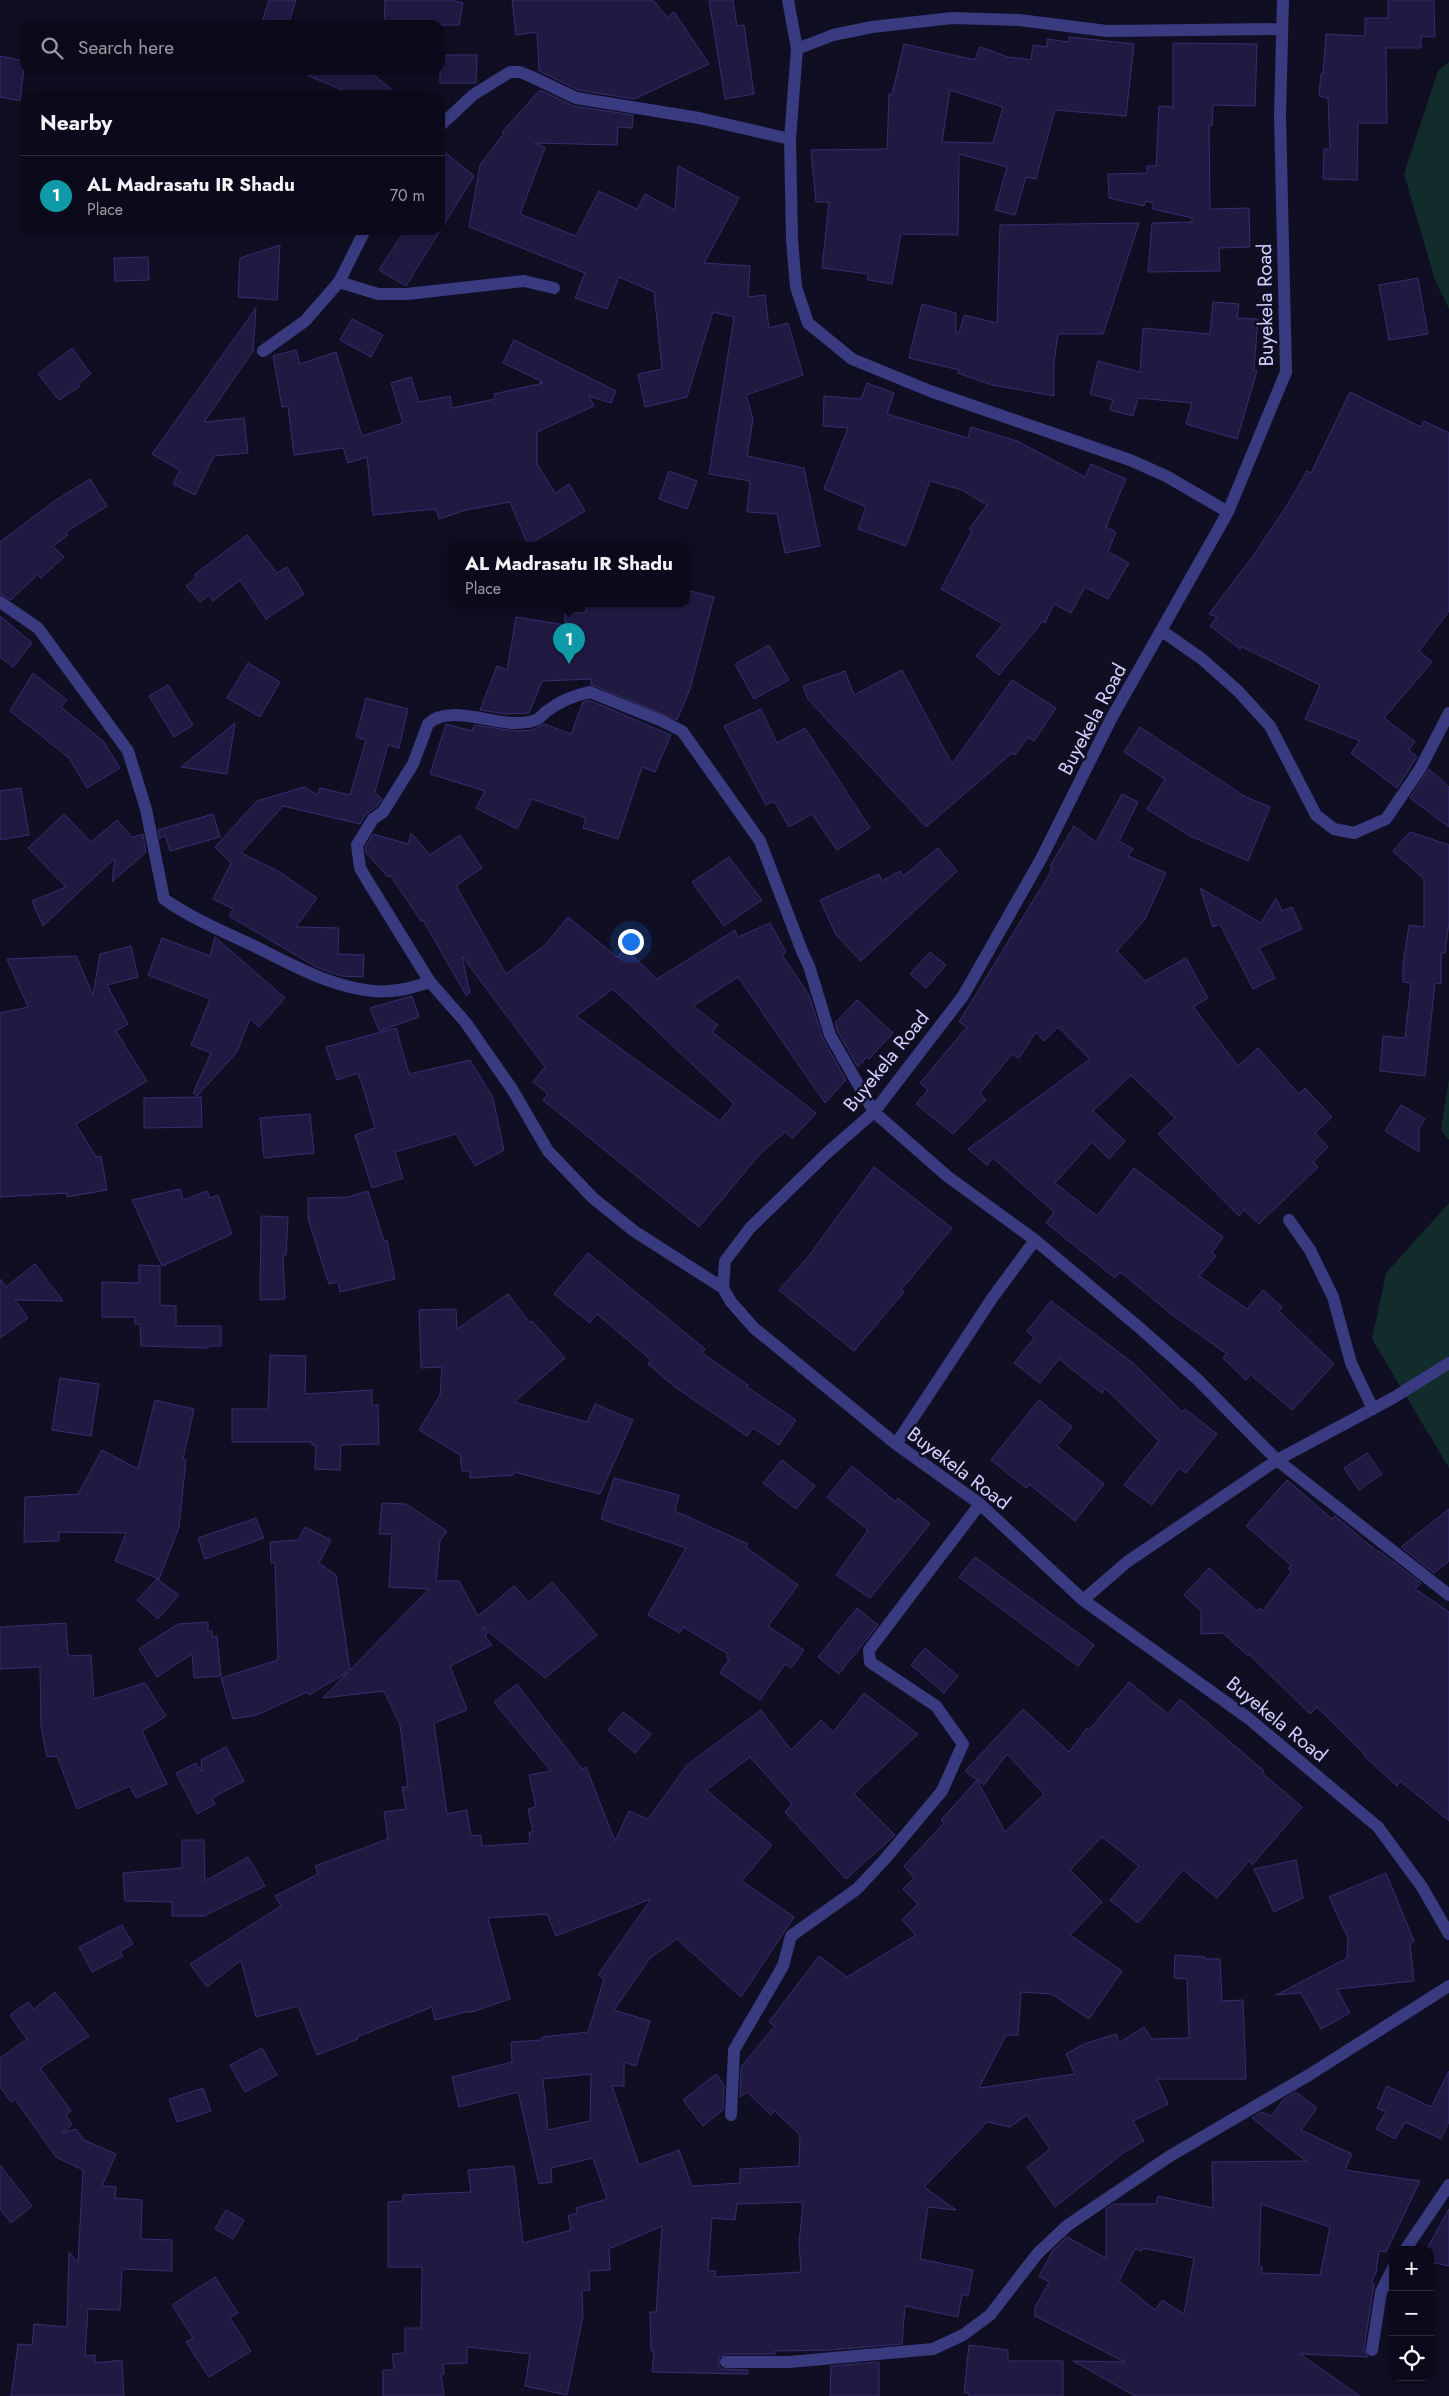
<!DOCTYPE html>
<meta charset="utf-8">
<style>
:root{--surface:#0c0a1a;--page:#151323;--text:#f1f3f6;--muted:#9a9aa2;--line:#2c2b39;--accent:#d93025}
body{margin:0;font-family:Jost,sans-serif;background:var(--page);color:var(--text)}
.controls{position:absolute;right:15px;bottom:15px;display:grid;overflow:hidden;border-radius:10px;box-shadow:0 2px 12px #0003}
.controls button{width:45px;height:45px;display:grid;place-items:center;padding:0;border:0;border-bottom:1px solid var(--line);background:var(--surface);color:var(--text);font:25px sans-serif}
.you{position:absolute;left:630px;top:941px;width:18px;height:18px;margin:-12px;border:4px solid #fff;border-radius:50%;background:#1a73e8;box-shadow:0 0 0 8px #1a73e833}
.badge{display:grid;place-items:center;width:32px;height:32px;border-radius:50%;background:var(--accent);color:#fff;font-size:16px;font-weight:700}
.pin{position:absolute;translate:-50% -41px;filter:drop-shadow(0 1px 2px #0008)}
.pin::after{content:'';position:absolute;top:26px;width:18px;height:15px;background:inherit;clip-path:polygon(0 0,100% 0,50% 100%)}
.popup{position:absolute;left:448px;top:542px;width:242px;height:65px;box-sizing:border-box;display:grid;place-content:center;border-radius:10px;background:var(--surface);filter:drop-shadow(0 1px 4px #0005);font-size:16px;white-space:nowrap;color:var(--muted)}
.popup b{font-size:19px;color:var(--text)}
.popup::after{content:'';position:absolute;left:50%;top:100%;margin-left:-10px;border:10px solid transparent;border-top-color:var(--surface)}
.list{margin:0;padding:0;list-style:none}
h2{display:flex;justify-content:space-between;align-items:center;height:65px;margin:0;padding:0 20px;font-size:21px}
h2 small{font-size:16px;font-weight:400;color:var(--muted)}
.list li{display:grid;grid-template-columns:32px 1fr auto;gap:15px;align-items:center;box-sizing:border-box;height:80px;padding:0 20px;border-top:1px solid var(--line)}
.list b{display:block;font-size:19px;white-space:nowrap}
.list p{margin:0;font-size:16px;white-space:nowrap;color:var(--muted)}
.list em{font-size:16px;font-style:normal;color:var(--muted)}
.icon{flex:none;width:28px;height:28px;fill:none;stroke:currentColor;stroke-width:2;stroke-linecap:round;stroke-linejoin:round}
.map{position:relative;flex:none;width:1449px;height:2396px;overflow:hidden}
.search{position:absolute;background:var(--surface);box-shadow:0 2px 12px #0003;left:20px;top:20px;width:425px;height:55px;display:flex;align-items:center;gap:12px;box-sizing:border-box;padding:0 18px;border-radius:15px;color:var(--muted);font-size:19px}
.panel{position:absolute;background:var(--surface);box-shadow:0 2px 12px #0003;left:20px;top:90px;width:425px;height:145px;border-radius:15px}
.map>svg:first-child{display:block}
.green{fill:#112c2a}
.building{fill:#201a43;stroke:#372d6e;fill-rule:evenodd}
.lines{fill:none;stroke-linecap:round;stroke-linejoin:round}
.minor{stroke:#393a80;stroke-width:12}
.labels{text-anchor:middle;stroke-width:5;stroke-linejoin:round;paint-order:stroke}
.street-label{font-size:20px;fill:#d3cffe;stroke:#100e22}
</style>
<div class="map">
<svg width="1449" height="2396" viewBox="0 0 1449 2396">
<rect width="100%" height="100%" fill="#100e22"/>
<path class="green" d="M1449 62V309L1435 280 1404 174 1438 71Z
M1449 1078V1140L1441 1130Z
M1449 1203V1468L1372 1339 1386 1273Z"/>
<path class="building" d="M269 0H296L288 25H261Z
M385 0H451L463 3 459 25H384Z
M512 0H653L667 17 674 12 709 64 634 99 578 90 539 71 537 32 516 35Z
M709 0H733L737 26 744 25 754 94 725 99Z
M1388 0H1434L1435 37 1421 36V48H1386L1387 123H1358L1357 180 1323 179 1324 149H1330L1328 98 1319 96 1321 74H1323L1326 34 1365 36V18H1388Z
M1069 37 1134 44 1126 116 1055 110 1036 179 1026 177 1015 215 995 210 1007 167 959 154 958 235 901 234 892 284 868 280V274L822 268 829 202H816L811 150 887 149 889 94 892 95 904 44 975 60 980 47 1008 57 1031 60 1033 45 1047 47V39L1069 42ZM950 90 1003 107 993 143 942 142Z
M1173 43 1257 44 1255 106 1213 105 1212 126 1209 125 1210 209 1249 208 1250 247 1219 248 1220 271 1148 272 1152 223 1192 222V218L1153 209V203L1146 201 1144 206 1109 198 1108 174 1147 173V166H1156L1159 106 1173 107Z
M440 55H477L476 83H440Z
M0 56 25 61 20 101 0 97Z
M295 70H368L398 95H354Z
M540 90 574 106 633 115 632 128 618 127 617 145 535 143 545 148 520 214 576 236 599 191 637 209 645 194 675 210 678 166 739 198 704 263 750 266 748 297 765 295 769 328 788 323 803 375 746 395 753 419 747 456 804 468 820 546 785 553 777 514 747 512 750 481 709 474 734 317 713 312 687 397 645 407 638 374 662 369 654 292 619 277 607 309 575 298 585 273 469 227 480 165 504 133 502 132Z
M440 148 474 176 406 286 379 270 405 230H440Z
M1139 223 1103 334H1058L1054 362V396L992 385 958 373 959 370 909 358 922 304 956 313V333H959L964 315 997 323 1000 225Z
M280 245 277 300 238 297 240 258Z
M148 257 149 280 115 281 114 258Z
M1418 278 1428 334 1389 340 1379 285Z
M1213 302 1239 304 1237 318 1258 319 1254 370 1257 371 1237 439 1186 424 1192 403 1138 398 1133 416 1110 410 1113 400 1090 394 1098 361 1140 372 1143 328 1210 334Z
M256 308 253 351 204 422 244 418 248 453 214 456 195 495 173 484 180 470 152 454Z
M352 319 383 335 371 357 340 340Z
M514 340 616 391 611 403 589 396 594 406 537 432V464L555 493 569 484 585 511 528 545 510 502 466 510 439 519 436 509 373 515 367 457 348 463 343 448 294 455 288 406 282 407 273 356 296 350 300 364 336 352 362 436 403 423 391 383 411 377 419 402 450 396 452 408 495 399 494 394 543 383 540 382H543L503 363Z
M72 348 91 374 78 384 80 386 59 400 38 374Z
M867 383 894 393 887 414 968 438 971 427 1017 441 1085 477 1091 464 1126 479 1106 527 1116 532 1108 552 1129 563 1108 599 1085 587 1071 613 1054 604 1045 623 1043 621 999 675 976 656 1003 624 941 589 972 531 969 529 987 505 962 490 930 481 906 546 858 529 866 507 824 489 848 428 823 426 824 396 861 399Z
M1350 392 1421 427 1424 421 1449 433V611L1419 651 1432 662 1384 718 1415 742 1409 750 1417 757 1397 788 1351 753 1360 741 1305 719 1320 685 1242 647 1240 649 1210 626 1217 617 1209 614 1253 556 1286 507 1307 471 1311 473Z
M669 471 697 481 687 509 659 499Z
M90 479 107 506 66 532 68 535 53 546 64 557 41 578 37 575 11 600 0 594V542L53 502Z
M247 535 277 573 287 567 304 594 266 619 240 580 213 601 209 595 200 602 186 586 196 578 194 575Z
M686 590 714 597 690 689 677 720 590 684 592 679 542 681 529 713 506 714 480 710 497 666 507 670 516 617 565 625V613H585L588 603H686Z
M0 616 32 643 13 667 0 657Z
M769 645 789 680 754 699 735 664Z
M248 663 280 682 260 717 227 698Z
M902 670 952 764 1012 680 1056 708 1034 741 1028 737 1015 755 1012 753 926 827 808 699 803 686 845 671 854 695Z
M33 673 67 700 61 707 103 741 120 768 87 788 69 758 10 711Z
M168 685 193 725 174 737 149 696Z
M366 698 408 709 399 748 388 745 375 792 382 799 377 806 366 814 360 824 283 806 241 853 278 871 317 898 296 927 339 928 338 954 364 955 363 977 341 976 316 967 229 916 233 909 213 899 231 863 215 847 257 801 304 787 318 795 320 788 350 795 366 740 356 737Z
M589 700 671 735 655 772 642 767 618 839 583 828 586 818 532 799 517 829 476 808 485 791 430 774 446 724 472 731 474 725 515 731 532 730 544 724 571 734 583 702Z
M761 709 777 743 805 728 870 828 837 850 812 814 789 827 774 801 766 805 724 726Z
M235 723 227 774 181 767Z
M1140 727 1244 796 1270 807 1248 861 1190 836 1147 809 1165 779 1124 752Z
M1429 769 1449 787V827L1410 798Z
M21 788 29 835 0 840V791Z
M1122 794 1138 802 1119 841 1133 849 1128 856 1166 873 1145 919 1117 951 1145 981 1186 958 1208 998 1194 1006 1195 1009 1238 1066 1258 1048 1299 1094 1305 1088 1332 1117 1315 1133 1328 1147 1313 1162 1318 1167 1259 1224 1244 1210 1239 1216 1158 1134 1175 1118 1131 1075 1093 1111 1125 1141 1109 1159 1092 1142 1055 1183 1097 1216 1134 1168 1223 1237 1212 1253 1216 1256 1199 1276 1247 1309 1263 1290 1282 1307 1279 1311 1334 1364 1292 1410 1251 1375 1246 1380 1223 1358 1227 1354 1171 1314 1122 1273 1121 1274 1119 1273 1115 1278 1046 1223 1054 1212 993 1158 987 1165 968 1149 1090 1059 1058 1027 1044 1041 1036 1032 1019 1058 1012 1054 980 1093 986 1100 953 1134 916 1104 928 1090 920 1083 967 1027 959 1022 1050 873 1052 868 1050 866 1074 826 1096 842Z
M64 814 91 842 117 820 132 837 143 834 146 852 112 882 115 858 43 926 32 901 66 887 28 848Z
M213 814 220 837 170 851 165 835 160 839 158 830Z
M1410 832 1449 845V923L1445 953H1441V984L1435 983 1425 1076 1380 1071 1383 1036 1405 1038 1411 983 1403 982V965L1409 925 1424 927V879L1393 851Z
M411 833 430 855 460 835 482 868 456 886 506 974 545 945 568 917 617 957 625 949 657 979 735 930 738 937 770 923 786 952 782 955 809 995 823 1039 846 1080 825 1103 738 977 693 1006 718 1025 712 1032 816 1113 793 1138 785 1132 760 1154 699 1227 543 1100 548 1094 533 1082 545 1067 462 956 470 993 466 995 423 920 421 921 390 875 388 877 366 853 365 847 373 834 408 844ZM613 989 734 1104 720 1121 576 1016Z
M938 848 957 871 861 961 836 935 820 900 879 874 882 881 900 871 903 876Z
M729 857 762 900 724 926 692 882Z
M1200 888 1261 923 1276 898 1282 911 1292 907 1302 929 1259 948 1275 978 1253 989 1220 924 1213 927Z
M215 937 285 998 259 1027 250 1019 237 1052 197 1096 193 1093 211 1053 191 1045 210 999 148 975 162 938 210 956Z
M131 946 138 977 107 985 128 1024 116 1031 147 1081 76 1124 96 1157 101 1156 107 1190 67 1197V1193L0 1197V1013L28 1007 7 959 76 956 93 995 100 954Z
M930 952 946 965 926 988 910 974Z
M412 996 419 1017 379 1031 370 1008Z
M857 1000 893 1033 869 1059 867 1057 858 1067 838 1032 835 1023Z
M396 1028 409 1074 470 1060 493 1098 504 1150 475 1166 456 1134 395 1152 403 1178 372 1188 355 1135 375 1128 362 1084 358 1073 337 1080 326 1047Z
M201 1097 202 1127 144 1128V1098Z
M1401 1105 1425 1119 1419 1129V1152L1385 1131Z
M310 1114 314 1153 264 1158 260 1118Z
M874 1167 952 1228 901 1290 904 1292 854 1351 779 1290 808 1257Z
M180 1189 183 1200 207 1191 210 1198 218 1195 232 1234 162 1266 132 1200Z
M368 1191 384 1241 387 1240 395 1279 340 1292 338 1282 329 1284 308 1219V1198L348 1197Z
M261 1216 288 1217 286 1255H283L285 1299 260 1300Z
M588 1253 705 1349 702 1353 748 1385 747 1387 796 1420 779 1445 753 1428 747 1436 675 1387 648 1364 651 1360 597 1314 590 1323 554 1294Z
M35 1264 63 1301 15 1300 28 1318 0 1338V1279L6 1287Z
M139 1265 160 1266V1305L176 1306V1326H221V1346H209L208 1348 141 1346 140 1324H135V1317H102V1282L139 1283Z
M508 1294 530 1323 532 1321 565 1358 514 1402 587 1422 595 1404 633 1420 600 1494 514 1472 513 1475 470 1478V1471H462L460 1455 419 1430 440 1395 442 1367 421 1368 419 1310 456 1309 457 1329Z
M1051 1301 1133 1363 1182 1412 1185 1409 1217 1434 1186 1473 1179 1468 1152 1505 1124 1485 1159 1441 1105 1388 1102 1393 1059 1359 1040 1383 1014 1363 1034 1338 1027 1331Z
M270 1355 306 1356 305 1394 372 1390V1405H378L379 1444 341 1445 340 1470 315 1469 316 1445H312V1442H232V1409H268Z
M60 1378 99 1384 91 1436 52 1430Z
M155 1400 194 1409 183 1459 186 1460 179 1527 159 1579 115 1561 126 1533 59 1532V1541L24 1542 25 1497 78 1494 102 1450 138 1469Z
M1039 1400 1072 1427 1057 1446 1104 1484 1075 1521 1029 1484 1026 1488 991 1460Z
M1367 1453 1382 1474 1359 1490 1344 1468Z
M782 1460 815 1486 796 1509 763 1483Z
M852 1466 896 1502 898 1498 930 1524 870 1598 836 1575 868 1530 827 1497Z
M614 1478 679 1495 675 1511 748 1544 746 1547 798 1585 768 1626 804 1650 791 1668 785 1664 760 1700 720 1673 729 1659 726 1657 728 1654 683 1627 680 1633 648 1615 686 1548 601 1519Z
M1287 1480 1332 1519 1335 1516 1378 1552 1379 1551 1421 1583 1415 1589 1449 1612V1821L1400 1781 1397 1786 1364 1756 1365 1755 1317 1707 1310 1714 1249 1654 1248 1656 1223 1633 1201 1634V1611L1184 1595 1209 1568 1257 1611 1259 1608 1263 1611 1292 1571 1288 1569 1291 1565 1246 1526Z
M382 1503 406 1504 447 1531 440 1541 436 1581H459L478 1616 514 1586 529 1602 552 1582 597 1635 545 1678 483 1627 487 1634 485 1636 492 1645 450 1666 467 1710 434 1723 447 1814 467 1810 471 1836 481 1835 482 1846 530 1843 529 1832H533L528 1809 536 1807 529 1775 551 1771 494 1702 517 1684 582 1769 586 1767 615 1841 629 1811 648 1819 687 1765 761 1710 791 1750 821 1720 833 1732 864 1693 918 1734 854 1794 895 1835 846 1879 785 1812 792 1804 750 1757 706 1790 772 1845 742 1881 794 1917 741 1997 677 1939 650 1958 614 2010 650 2021 636 2066 624 2062V2086H612L639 2165 679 2150 692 2186 740 2183V2169L799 2166 800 2135 775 2111 771 2115 747 2092 740 2097 741 2067 775 2026 769 2022 819 1956 847 1977 916 1935 902 1920 918 1904 903 1889 914 1878 904 1866 944 1823 941 1820 977 1780 1005 1832 1044 1794 1007 1754 984 1785 965 1771 1023 1709 1069 1752 1087 1728 1089 1730 1129 1682 1168 1714 1180 1699 1264 1771 1262 1773 1302 1807 1252 1865 1250 1860 1217 1898 1183 1870 1138 1923 1110 1900 1139 1866 1102 1837 1070 1870 1102 1902 1070 1935 1122 1971 1089 2019 1052 1994 1021 1992 1018 2035H1006L979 2088 1075 2074 1066 2054 1084 2044 1116 2034 1119 2043 1144 2027 1152 2039 1189 2038 1187 1979 1174 1978 1175 1955 1205 1957V1959H1220L1222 2001 1243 2000 1246 2079H1157L1168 2104 1133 2121 1144 2141 1123 2153 1055 2207 1027 2167 1050 2149 1027 2115 1010 2127 987 2122 924 2187 956 2210 928 2207 920 2259 973 2270 968 2296 962 2294 958 2317 905 2306 902 2344 831 2350 775 2351V2354H726L719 2358V2366L722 2369 748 2370V2374L652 2372 654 2351H651L650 2312H656L662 2226 609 2249 610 2270 589 2271 590 2290 582 2291 583 2316 567 2395 525 2386 530 2354 467 2347V2363L443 2364 444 2374H441L444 2396H383V2370H394L392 2354 405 2353V2328H421L422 2267H388V2202L403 2201V2195L471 2192 468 2170 514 2166 523 2243 571 2230 568 2216 577 2213 576 2208 607 2199 593 2158 551 2168 552 2182 539 2184 518 2092 459 2107 452 2077 512 2062 511 2042 542 2040V2037L588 2032 604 1979 598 1975 651 1899 556 1936 547 1914 488 1918 510 1999 469 2013V2011L435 2020 432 2007 357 2037 358 2039 317 2055 298 2006 256 2017 241 1960 207 1987 190 1964 281 1906 275 1896 318 1874 315 1866 388 1839 384 1812 406 1809 402 1787H408L400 1725 384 1691 323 1698 348 1672 309 1695 307 1692 257 1715 233 1719 221 1678 278 1660 275 1563H271L270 1542 298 1540 305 1527 331 1540 319 1563 336 1575 350 1670 429 1589 389 1587 392 1534H379ZM591 2074 590 2121 548 2130 543 2079ZM803 2202 799 2243 801 2272 715 2277 716 2271H708L712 2218 735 2220 737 2204Z
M1449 1509V1561L1434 1573 1401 1547Z
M256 1518 264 1538 205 1559 198 1538Z
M975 1557 1094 1645 1078 1666 959 1577Z
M157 1579 179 1595 158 1619 137 1600Z
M857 1608 878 1625 839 1674 818 1657Z
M208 1622V1631H212V1637L217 1636 221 1676 194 1678 192 1654 157 1677 139 1649 178 1624Z
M66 1623 68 1654 70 1656 91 1655 94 1699 145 1683 166 1716 142 1731 167 1784 136 1798 130 1786 77 1809 57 1756 47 1757 41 1727 40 1667 0 1669V1627Z
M925 1648 958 1676 944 1693 911 1665Z
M623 1712 651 1734 635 1753 608 1730Z
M226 1747 244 1781 212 1798 215 1804 197 1814 176 1773 196 1763 202 1772 201 1760Z
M182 1840H204L205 1881 248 1857 265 1886 204 1916H172V1902L125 1901 123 1873 182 1868Z
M1296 1860 1303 1898 1274 1912 1254 1869Z
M1386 1873 1414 1941 1410 1943 1414 1981 1337 1989 1350 2013 1321 2029 1301 1993 1276 1995 1347 1958 1348 1938 1329 1897Z
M122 1925 133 1944 120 1951 123 1956 92 1972 79 1947Z
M55 1992 89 2036 40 2068 71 2111 66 2115 72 2125 62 2133 76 2129 84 2140 116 2154 102 2186 116 2187 115 2198 142 2200 141 2239 172 2240V2271L122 2269 120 2310 88 2309 85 2356 95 2355V2363L122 2360 124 2396H11L18 2344 32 2345 34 2324 67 2327 69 2252 78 2263 83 2170 56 2157 15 2099 11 2102 0 2087V2058L27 2039 10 2015 28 2002 34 2009Z
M262 2048 277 2075 245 2092 230 2065Z
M1449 2071V2122L1441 2139 1405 2122 1395 2139 1376 2129 1386 2112 1377 2108 1387 2086 1431 2107Z
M716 2074 724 2085 723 2110 703 2126 683 2100Z
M203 2088 211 2111 177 2122 169 2099Z
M1296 2092 1317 2108 1301 2130 1352 2154 1345 2170 1420 2181 1386 2252 1379 2251 1376 2273 1371 2282 1374 2284 1364 2349 1368 2357 1300 2354 1360 2396H1135L1073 2361 1125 2362 1035 2316V2307L1049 2282 1039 2276 1053 2250 1067 2237 1106 2258V2209L1114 2204H1156L1158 2196 1213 2208 1212 2162 1306 2161 1252 2118 1262 2112 1271 2116 1284 2099ZM1261 2204 1330 2227 1320 2275 1262 2273V2267H1259ZM1142 2248 1194 2258 1184 2314 1162 2300 1155 2310 1119 2281 1135 2249 1142 2251Z
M0 2165 32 2206 11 2223 0 2209Z
M1449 2209V2266L1430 2262V2250H1426Z
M226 2210 244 2220 233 2239 215 2229Z
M215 2277 238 2313 230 2318 251 2351 209 2377 186 2342 193 2338 172 2305Z
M969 2345 1008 2350V2361H1063V2396H969V2393H964Z
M879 2362V2396H830L831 2366Z"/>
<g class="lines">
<path class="minor" d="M788 0 797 49 790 139 792 240 796 287 808 323 852 359 930 391 1130 460 1166 476 1228 512
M1283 0 1280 115 1286 372 1228 512 1111 719 1041 859 963 996 874 1112 827 1153 750 1228 725 1261 723 1288 731 1302 754 1328 896 1444 980 1504 1083 1600 1248 1718 1378 1827 1422 1887 1449 1934
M797 49 833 35 872 27 952 18 1019 20 1107 31 1281 29
M440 126 473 95 510 72H520L532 77 576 98 699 118 790 139
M339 282 378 294H407L524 281 554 288
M263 351 305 321 339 282 365 230
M0 602 38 628 128 751 146 809 164 899C191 918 222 931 252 945 291 964 330 987 373 991 393 993 411 988 430 982
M1162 631 1202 659 1238 691 1270 726 1316 815 1334 829 1354 833 1386 819 1420 769 1449 713
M1289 1220 1310 1250 1333 1297 1351 1363 1373 1409
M723 1288 634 1231 593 1198 548 1151 512 1089 466 1023 430 982 367 880 360 868 357 845 373 819 383 812 413 764 428 724C448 704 492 724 515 723 522 723 532 722 538 719 541 717 544 713 547 711 559 702 575 695 590 692L662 721 682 731 760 841 802 951 809 966 830 1035 874 1112 947 1176 1035 1240 1141 1329 1197 1379 1277 1460 1449 1595
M896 1444 993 1297 1035 1240
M1083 1600 1127 1562 1277 1460 1393 1398 1449 1363
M731 2115 734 2050 783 1966 791 1936 857 1889 885 1859 942 1791 963 1744 936 1706 870 1662 869 1650 980 1504
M1405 2250 1449 2185
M1372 2350 1381 2292 1393 2268
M726 2362H789L933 2349 963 2335 990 2315 1038 2253 1068 2225 1170 2156 1309 2075 1449 1986"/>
</g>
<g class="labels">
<g class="street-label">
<text transform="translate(1265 305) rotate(-91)" y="7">Buyekela Road</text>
<text transform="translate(1092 719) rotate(-62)" y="7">Buyekela Road</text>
<text transform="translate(886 1061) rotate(-51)" y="7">Buyekela Road</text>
<text transform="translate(959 1468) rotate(37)" y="7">Buyekela Road</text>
<text transform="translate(1277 1719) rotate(39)" y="7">Buyekela Road</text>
</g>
</g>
</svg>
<div class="controls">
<button>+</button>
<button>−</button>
<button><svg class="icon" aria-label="locate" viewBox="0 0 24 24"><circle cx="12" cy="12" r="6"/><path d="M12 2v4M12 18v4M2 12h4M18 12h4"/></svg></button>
</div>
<div class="you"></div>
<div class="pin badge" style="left:569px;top:664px;background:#0f9aa8">1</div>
<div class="popup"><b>AL Madrasatu IR Shadu</b>Place</div>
<div class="search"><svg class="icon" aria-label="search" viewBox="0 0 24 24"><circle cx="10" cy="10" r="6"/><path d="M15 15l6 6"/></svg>Search here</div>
<section class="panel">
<h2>Nearby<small></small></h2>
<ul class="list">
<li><span class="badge" style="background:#0f9aa8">1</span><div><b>AL Madrasatu IR Shadu</b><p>Place</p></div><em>70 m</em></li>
</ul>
</section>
</div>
